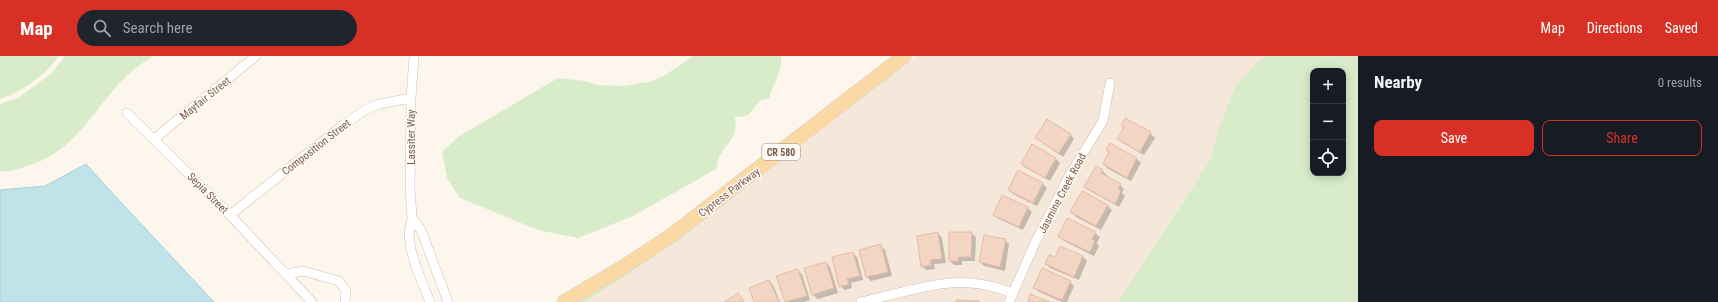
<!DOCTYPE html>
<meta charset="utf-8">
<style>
:root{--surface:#171b24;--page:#20242c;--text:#f1f3f6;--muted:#9ea1a6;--line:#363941;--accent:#d93025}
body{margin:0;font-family:"Roboto Condensed",sans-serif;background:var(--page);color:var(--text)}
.controls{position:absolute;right:12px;top:12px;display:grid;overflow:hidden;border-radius:8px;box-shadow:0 2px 10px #0003}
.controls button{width:36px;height:36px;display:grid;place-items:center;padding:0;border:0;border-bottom:1px solid var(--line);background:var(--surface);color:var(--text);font:20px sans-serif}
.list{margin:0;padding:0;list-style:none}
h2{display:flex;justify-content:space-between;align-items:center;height:52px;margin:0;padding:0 16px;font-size:17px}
h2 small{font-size:13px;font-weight:400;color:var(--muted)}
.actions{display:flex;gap:8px;padding:12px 16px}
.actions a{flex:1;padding:9px 0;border:1px solid var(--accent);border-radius:8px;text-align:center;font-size:14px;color:var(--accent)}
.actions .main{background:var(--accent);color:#fff}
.icon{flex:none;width:22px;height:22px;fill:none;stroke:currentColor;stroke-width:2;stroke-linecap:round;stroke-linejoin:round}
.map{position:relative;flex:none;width:1358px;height:246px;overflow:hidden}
header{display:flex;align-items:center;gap:24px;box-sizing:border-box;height:56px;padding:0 20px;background:var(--accent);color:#fff}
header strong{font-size:19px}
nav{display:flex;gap:22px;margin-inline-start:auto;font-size:14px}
.search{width:280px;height:36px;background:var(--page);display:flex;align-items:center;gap:10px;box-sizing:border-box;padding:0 14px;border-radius:22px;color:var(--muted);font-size:15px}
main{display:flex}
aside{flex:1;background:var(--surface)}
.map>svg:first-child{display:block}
.residential{fill:#f5e8da}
.green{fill:#d8ecc9;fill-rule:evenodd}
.water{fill:#bfe3e8;stroke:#a5d3da}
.shadow{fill:#0003}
.building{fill:#f3d5c3;stroke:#e6bba3}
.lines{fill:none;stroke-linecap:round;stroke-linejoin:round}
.minor-casing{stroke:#d1beb0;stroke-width:10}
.primary-casing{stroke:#dad1cd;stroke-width:15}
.minor{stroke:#fff;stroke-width:9}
.primary{stroke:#fbd9a5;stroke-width:14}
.labels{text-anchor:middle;stroke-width:3;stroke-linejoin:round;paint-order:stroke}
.shield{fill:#fffaf3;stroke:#a28b7f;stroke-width:1}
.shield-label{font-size:10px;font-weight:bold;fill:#7a5c4d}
.street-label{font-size:11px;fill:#7a5c4d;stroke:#fffaf3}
</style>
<header>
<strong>Map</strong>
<div class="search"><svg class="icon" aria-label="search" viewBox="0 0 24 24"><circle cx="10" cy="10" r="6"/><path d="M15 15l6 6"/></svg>Search here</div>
<nav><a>Map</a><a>Directions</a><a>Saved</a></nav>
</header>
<main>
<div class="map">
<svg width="1358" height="246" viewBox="0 0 1358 246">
<rect width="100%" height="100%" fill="#fdf6ec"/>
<path class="residential" d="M915 0H1266L1256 7 1236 29 1219 71 1210 104 1118 246H585L652 202Z"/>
<path class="green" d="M0 0H59C44 20 24 35 0 43Z
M65 0H153C146 5 139 9 133 14 94 48 79 96 24 111 16 114 9 116 0 115V48L18 42 52 17Z
M693 0H781C783 15 773 28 769 42L761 44 747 60 735 61C738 85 728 84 719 101 717 104 717 109 716 113L633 160 578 182 538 174 460 142 447 122 442 96 458 81 558 22 584 25 598 29 623 30 640 27 650 26 664 20Z
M1266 0H1358V246H1118L1210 104 1219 71 1236 29 1256 7ZM1313 15H1343V117H1313Z
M722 148 652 202 585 246H575Z"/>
<path class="water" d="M86 108 104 128 214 246H0V134L45 130Z"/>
<path class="shadow" d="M1122 69 1150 77 1155 82 1144 99 1123 87 1119 83 1125 72Z
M1070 78 1074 83 1063 101 1036 82Z
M1111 89 1137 103 1141 107 1131 125 1108 113 1104 108 1110 97Z
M1032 90 1056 103 1060 107 1050 125 1026 112 1022 108Z
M1096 112 1102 115 1107 119 1106 121 1120 129 1124 133 1122 137 1125 140 1119 151 1090 135 1085 131Z
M1042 127 1047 132 1037 150 1013 138 1009 134Z
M1107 149 1112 154 1101 174 1076 161 1072 156Z
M1027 151 1032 156 1023 174 999 163 994 159Z
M938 177 942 182 946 207 934 208 935 213 926 214 922 210Z
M950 177H971L976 181 975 205H962V209H954L950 205Z
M1095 177 1100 181 1097 187 1099 190 1094 200 1064 185 1059 180Z
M1005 184 1009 188 1005 215 984 210 980 206Z
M881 190 885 194 892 220 871 225 867 221Z
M1060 191 1083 201 1087 205 1079 224 1050 212 1046 208 1055 203Z
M853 197 857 201 863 224 851 227 852 232 845 234 840 230Z
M826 207 830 211 838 237 818 243 813 239 805 213Z
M797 214 802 218 810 244 804 246H786L777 221Z
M769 225 773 229 780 246H755Z
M1070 226 1074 230 1067 246H1062L1039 236 1034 232Z"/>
<path class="building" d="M1125 62 1151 76 1140 96 1117 83 1124 71 1121 70Z
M1047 63 1071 78 1059 97 1035 82Z
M1110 87 1137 102 1127 122 1103 108 1109 96 1106 94Z
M1032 88 1056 102 1045 122 1021 108Z
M1096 110 1103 114 1101 117 1121 128 1118 133 1121 135 1115 148 1084 131Z
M1018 114 1043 127 1033 147 1008 134Z
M1082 135 1108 149 1096 170 1070 156Z
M1002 139 1028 151 1019 171 993 159Z
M1067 162 1096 176 1092 183 1095 185 1090 196 1058 181Z
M938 176 942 203 930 204 931 209 921 211 917 180Z
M949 176H972L971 201H958V205H949Z
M984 179 1006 183 1000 211 979 206Z
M881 188 888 216 866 221 859 194Z
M1060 190 1083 200 1074 221 1045 208 1049 199 1055 201Z
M853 196 860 220 847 223 849 228 839 231 832 201Z
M826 206 834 232 812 239 804 212Z
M1042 212 1071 225 1062 244 1033 232Z
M798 213 807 240 785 246 776 220Z
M769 224 779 246H754L749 232Z
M738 237 744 246H724Z
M1030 238 1050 246H1028Z
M956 244 979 245V246H956Z"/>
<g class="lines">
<defs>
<path id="minor" d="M414 0 411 42 410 132 412 162 409 178 411 194 416 211 430 246
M127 57 230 159 312 246
M154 83 256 0
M230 159 342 70 365 54 379 48 411 42
M412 162 421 174 448 246
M287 218 303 215 339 225 346 235 345 246
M861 246C893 239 939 224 971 227 985 228 999 232 1013 237
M1009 246 1035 187 1069 120 1103 65 1110 27"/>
<path id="primary" d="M564 246 625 210 672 179 904 0"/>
</defs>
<use href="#minor" class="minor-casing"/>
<use href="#primary" class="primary-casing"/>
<use href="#minor" class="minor"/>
<use href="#primary" class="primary"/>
</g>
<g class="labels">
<rect class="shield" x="762" y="88" width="38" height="16" rx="3"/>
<g class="shield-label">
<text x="781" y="100">CR 580</text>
</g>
<g class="street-label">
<text transform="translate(205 42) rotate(-39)" y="4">Mayfair Street</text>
<text transform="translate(411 81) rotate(-90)" y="4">Lassiter Way</text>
<text transform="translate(316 91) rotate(-38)" y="4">Composition Street</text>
<text transform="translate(729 136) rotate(-37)" y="4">Cypress Parkway</text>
<text transform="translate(208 137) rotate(45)" y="4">Sepia Street</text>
<text transform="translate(1062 137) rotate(-62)" y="4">Jasmine Creek Road</text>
</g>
</g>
</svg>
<div class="controls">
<button>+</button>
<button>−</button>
<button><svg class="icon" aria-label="locate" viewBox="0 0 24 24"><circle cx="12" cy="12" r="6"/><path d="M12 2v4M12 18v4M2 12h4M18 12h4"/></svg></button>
</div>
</div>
<aside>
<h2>Nearby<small>0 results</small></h2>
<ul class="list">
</ul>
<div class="actions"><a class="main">Save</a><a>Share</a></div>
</aside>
</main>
